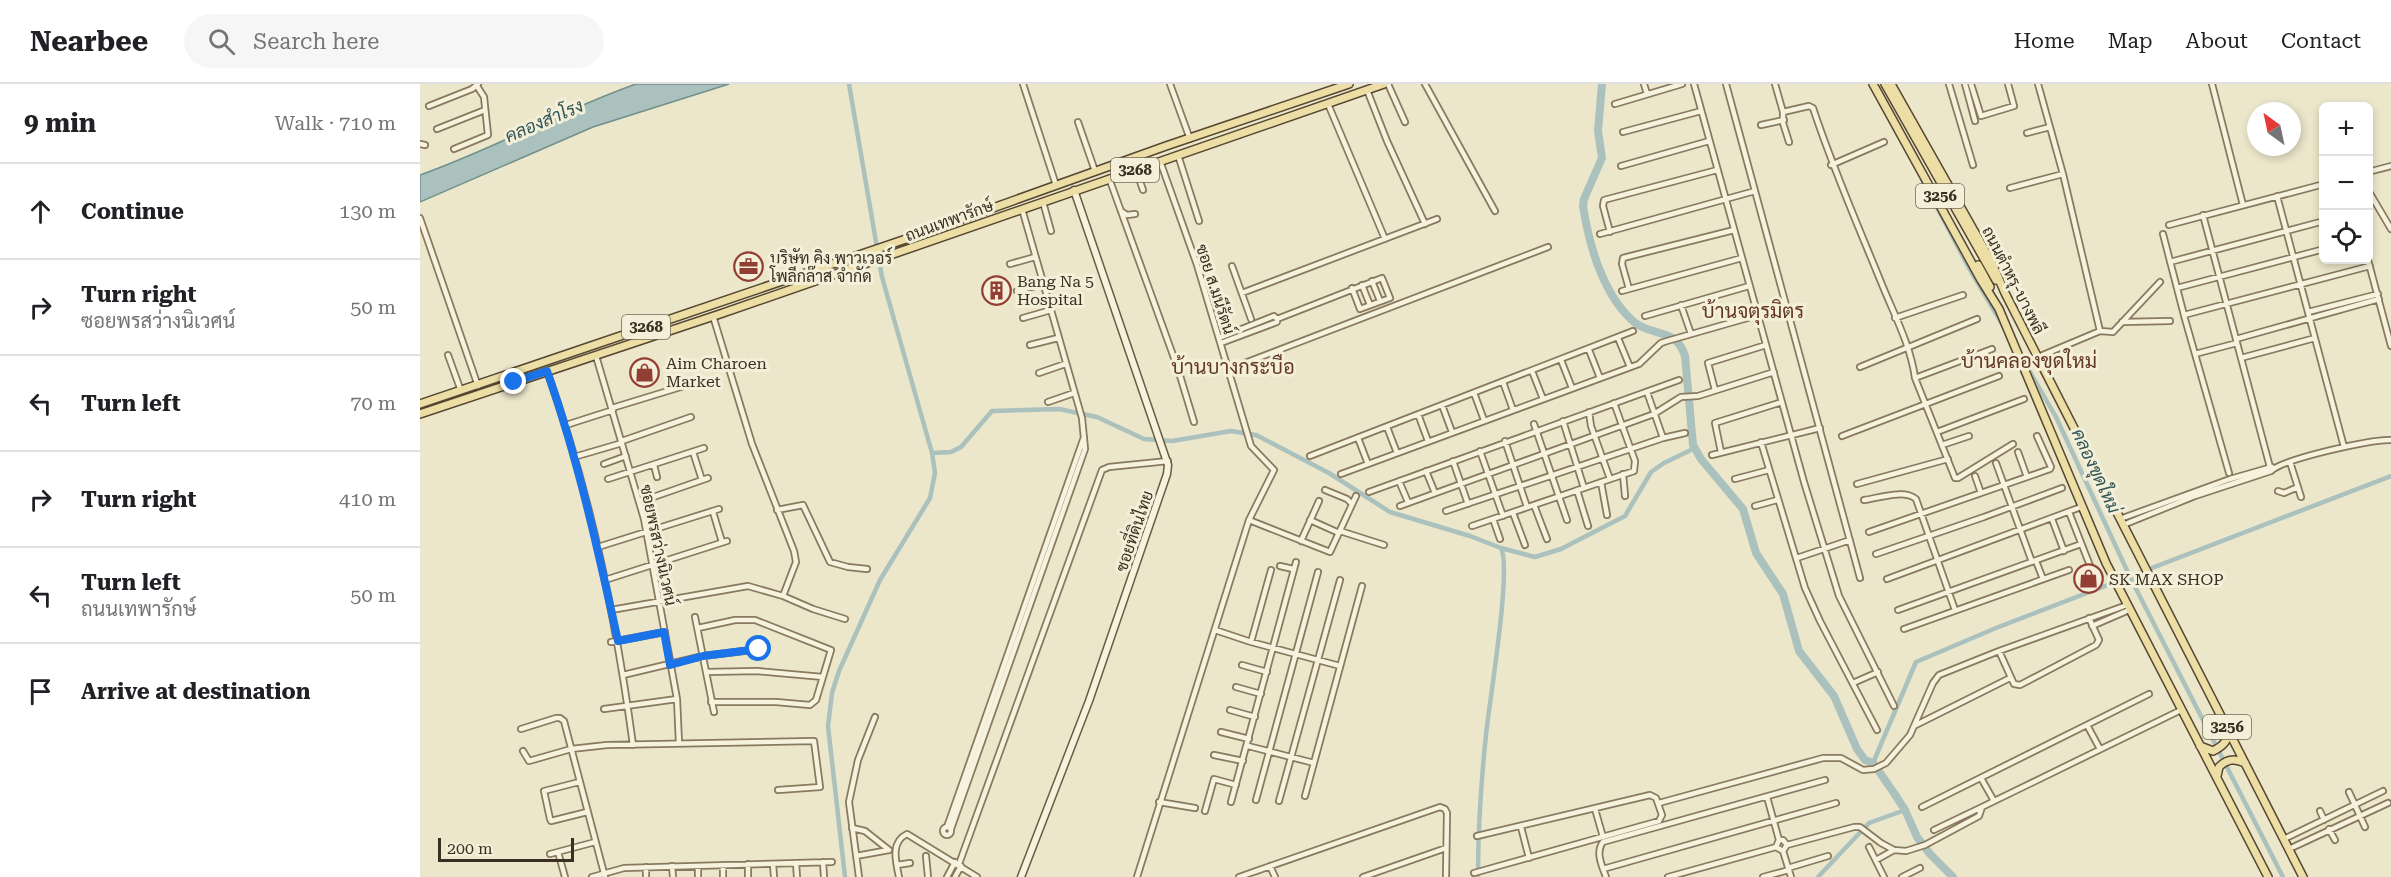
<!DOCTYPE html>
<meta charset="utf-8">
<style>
:root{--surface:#fff;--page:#f6f6f6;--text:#202124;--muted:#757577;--line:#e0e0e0}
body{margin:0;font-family:"Roboto Serif",Sarabun,serif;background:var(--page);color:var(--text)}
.controls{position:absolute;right:18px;top:18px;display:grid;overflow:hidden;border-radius:9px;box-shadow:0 3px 9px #0003}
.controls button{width:54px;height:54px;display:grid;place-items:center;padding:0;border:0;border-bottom:2px solid var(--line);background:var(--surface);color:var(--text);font:30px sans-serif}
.compass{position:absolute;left:1827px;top:18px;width:54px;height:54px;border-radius:50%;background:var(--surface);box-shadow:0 3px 9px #0003;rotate:327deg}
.scale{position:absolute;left:18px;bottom:15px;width:136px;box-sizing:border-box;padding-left:6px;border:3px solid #393021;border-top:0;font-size:16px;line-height:21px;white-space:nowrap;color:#393021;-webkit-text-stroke:4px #f4efd9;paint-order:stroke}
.stop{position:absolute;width:18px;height:18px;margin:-14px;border:4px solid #1a73e8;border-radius:50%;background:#fff}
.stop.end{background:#1a73e8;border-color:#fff;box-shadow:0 2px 6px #0008}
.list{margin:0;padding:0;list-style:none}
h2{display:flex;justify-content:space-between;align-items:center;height:78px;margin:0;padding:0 24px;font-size:26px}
h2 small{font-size:20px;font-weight:400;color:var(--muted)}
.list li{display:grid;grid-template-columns:39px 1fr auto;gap:18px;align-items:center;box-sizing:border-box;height:96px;padding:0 24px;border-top:2px solid var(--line)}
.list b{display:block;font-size:22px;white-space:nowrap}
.list p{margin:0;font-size:20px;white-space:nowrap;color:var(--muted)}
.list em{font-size:20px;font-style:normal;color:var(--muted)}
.icon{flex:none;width:33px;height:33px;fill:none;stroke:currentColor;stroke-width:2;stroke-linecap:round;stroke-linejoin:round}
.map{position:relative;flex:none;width:1971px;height:793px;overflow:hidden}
header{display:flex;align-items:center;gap:36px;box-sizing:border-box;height:84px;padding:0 30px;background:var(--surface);border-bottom:2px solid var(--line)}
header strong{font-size:28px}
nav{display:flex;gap:33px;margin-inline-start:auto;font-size:21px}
.search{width:420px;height:54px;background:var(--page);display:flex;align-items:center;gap:15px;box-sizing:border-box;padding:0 21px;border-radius:33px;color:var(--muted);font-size:22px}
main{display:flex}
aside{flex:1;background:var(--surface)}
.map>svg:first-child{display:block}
.water{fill:#aac1bd;stroke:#718f8b;stroke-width:1.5}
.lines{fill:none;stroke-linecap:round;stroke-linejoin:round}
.canal{stroke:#aac1bd;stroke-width:4.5}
.river{stroke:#aac1bd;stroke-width:8}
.street-casing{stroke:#88795f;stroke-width:8}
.secondary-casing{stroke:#6a5b42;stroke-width:9}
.primary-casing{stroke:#564733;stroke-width:10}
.street{stroke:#f7f2dd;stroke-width:4.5}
.secondary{stroke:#f7f2dd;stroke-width:6}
.primary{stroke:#ecdea5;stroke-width:7}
.route{stroke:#1a73e8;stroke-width:8}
.labels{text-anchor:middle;stroke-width:6;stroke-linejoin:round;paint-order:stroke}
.shield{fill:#f4efd9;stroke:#716958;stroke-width:1.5}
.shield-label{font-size:15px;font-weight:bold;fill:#393021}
.street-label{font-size:16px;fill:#393021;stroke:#f4efd9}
.poi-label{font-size:16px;fill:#393021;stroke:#f4efd9;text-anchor:start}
.water-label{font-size:18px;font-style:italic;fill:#325658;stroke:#f4efd9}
.quarter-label{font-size:20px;fill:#633824;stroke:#f4efd9}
</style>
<header>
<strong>Nearbee</strong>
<div class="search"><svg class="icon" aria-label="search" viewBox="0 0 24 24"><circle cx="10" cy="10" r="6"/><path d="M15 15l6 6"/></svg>Search here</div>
<nav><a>Home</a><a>Map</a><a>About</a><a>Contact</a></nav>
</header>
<main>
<aside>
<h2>9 min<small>Walk · 710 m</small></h2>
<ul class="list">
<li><svg class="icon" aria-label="ahead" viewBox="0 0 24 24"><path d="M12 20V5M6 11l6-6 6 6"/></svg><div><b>Continue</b></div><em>130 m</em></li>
<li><svg class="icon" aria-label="right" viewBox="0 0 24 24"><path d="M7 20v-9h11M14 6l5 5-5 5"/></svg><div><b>Turn right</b><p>ซอยพรสว่างนิเวศน์</p></div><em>50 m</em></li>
<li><svg class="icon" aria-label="left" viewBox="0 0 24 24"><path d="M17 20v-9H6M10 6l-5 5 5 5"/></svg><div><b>Turn left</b></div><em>70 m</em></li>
<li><svg class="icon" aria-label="right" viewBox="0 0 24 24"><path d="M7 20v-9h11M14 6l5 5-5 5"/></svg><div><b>Turn right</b></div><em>410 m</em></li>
<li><svg class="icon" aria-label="left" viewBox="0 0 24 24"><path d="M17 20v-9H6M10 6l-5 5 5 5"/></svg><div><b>Turn left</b><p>ถนนเทพารักษ์</p></div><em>50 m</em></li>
<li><svg class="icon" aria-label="arrive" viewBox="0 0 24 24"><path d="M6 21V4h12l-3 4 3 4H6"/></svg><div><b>Arrive at destination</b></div></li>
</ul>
</aside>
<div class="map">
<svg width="1971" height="793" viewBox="0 0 1971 793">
<rect width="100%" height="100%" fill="#ece6ca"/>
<path class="water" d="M216 0H309L173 43 0 118V91C74 65 142 26 216 0Z"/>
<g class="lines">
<path class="canal" d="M1502 95 1549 184 1585 245
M1606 281 1636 333 1710 493 1863 793
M512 369 531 368 541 363 572 327 639 325 677 333 724 355 752 357 811 347 836 351 909 389 970 428 1050 452 1081 464C1092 485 1069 619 1066 651 1061 698 1058 745 1058 793
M1081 464 1115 473 1141 465 1205 432 1231 388 1244 379 1275 364
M1453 679 1496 578 1576 544 1971 392
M425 793 408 642 412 609 419 587 460 496 510 414 515 389 512 369 462 193 429 0
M1398 793 1449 739 1485 726"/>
<path class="river" d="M1182 0 1178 47 1182 74 1164 115 1163 122C1169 161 1183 211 1214 238 1232 253 1256 243 1265 272L1273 361 1281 375 1323 425 1336 469 1363 510 1379 567 1414 612 1437 665 1445 676 1453 679 1474 709 1485 726 1497 753 1510 770 1533 793"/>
<defs>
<path id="street" d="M603 0 636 101
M750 0 770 55
M968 0 985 38
M1005 0 1075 127
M1224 0 1227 10
M1274 0 1384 398 1419 512 1474 622
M1306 0 1440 494
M1355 0 1363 28 1389 22 1393 24C1413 85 1439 144 1463 203 1475 232 1491 263 1495 294L1535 394H1538L1593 360
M1529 0 1553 81
M1545 0 1555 37
M1551 0 1561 32 1594 22 1588 0
M1792 0 1823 121
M947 6 967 57 1005 140
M908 20 965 155
M1195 20 1262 0
M9 22 52 5 58 0
M1363 28V39L1369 58
M658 38 675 87
M1341 41 1364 36
M17 45 65 26
M1203 48 1281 27
M1607 49 1630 43
M0 60 5 61
M34 65 68 51 64 13 57 2
M758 71 779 137
M1411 81 1464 58
M1201 82 1289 57
M716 86 723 106
M1948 88 1971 82
M689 94 758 285 774 338
M1590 104 1643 90
M1948 106 1971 145
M1857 112 1924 363
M623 118 631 147
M701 127 707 131 715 130
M1783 131 1851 387
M0 134 58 302
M1749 141 1904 100
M1190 148 1183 122 1184 116 1297 86
M1180 150 1335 107
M1743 150 1765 235 1809 389
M1948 176 1971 262
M1750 178 1904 137
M590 180 615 173
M812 182 831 235
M952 197 960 217
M942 201 950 221
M1757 204 1904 165
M1209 205 1202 180 1203 174 1314 146
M597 207 623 200
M1202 207 1322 174
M822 209 1017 135
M1261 221 1271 250
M1888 228 1958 210
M1764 231 1950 182
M293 232 332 360 374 467 376 478 363 512
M1225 232 1329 202
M1338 233 1367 225
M603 234 631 226
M1475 234 1543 211
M857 235 962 194 970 214 940 225 932 204
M1702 238 1750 237
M1680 247 1693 248 1740 198
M799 254 854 232 857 235V238L801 259
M1198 254 1210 283
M1816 255 1959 215
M610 261 638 254
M1169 266 1180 294
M1775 270 1817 259
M28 271 41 307
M176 272 224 435 257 615 259 659
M1618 273 1680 247 1643 90 1618 0
M1821 274 1895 254
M1141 276 1152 304
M1440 283 1557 235
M809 285 1128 163
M127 287C170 408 196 534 213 661
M1112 287 1123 315
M619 289 645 280
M1495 294 1572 265
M1083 298 1093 326
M1295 306 1288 279 1346 261
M1227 308 1243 354
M1054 309 1064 336
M628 318 654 309
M1022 321 1032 348
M192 324 264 302
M1169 328 1171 342 1190 395
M998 330 1008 357
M1143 337 1164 404
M1114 340 1147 436
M146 341 193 326
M967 343 977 369
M1517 348 1604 315
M1422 352 1579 292
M938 354 948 380
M202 357 271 333
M1085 357 1107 423
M1341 358 1385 504 1400 537 1457 646
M1522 361 1549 352
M1060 367 1083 432
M273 368 282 396
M1301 368 1295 339 1362 318
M1598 368 1607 393
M1292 371 1400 344
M890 372 1213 247
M154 373 202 359
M1033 377 1048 420
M1870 378 1881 413
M1576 379 1612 478
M184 380 206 372
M234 381 237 393
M1006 387 1015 409
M921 390 1219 280 1241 259 1247 257 1338 231
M1203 390 1205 412
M1555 392 1561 409
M188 395 284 364
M1315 395 1349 386
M979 397 988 418
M1181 398 1187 431
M1437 400 1528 375
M905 406 927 415 932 420
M1157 406 1168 442
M1858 407 1864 409 1878 403
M949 408 1259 296
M1444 416C1459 414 1484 405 1496 415L1535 526
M219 418 288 394
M1114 421 1127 455
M980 422 1234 330 1261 313 1278 312 1354 288
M1335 422 1357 416
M357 426 383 421 410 478 428 483 447 485
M1026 427 1243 354 1265 349
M293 428 302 458
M1649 428 1676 497
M1093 429 1105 461
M1073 435 1080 455
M1632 435 1644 467
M1700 435 1810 395 1852 383
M829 436 910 468 936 412
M890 436 919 449
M1703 441 1775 412 1851 387C1863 375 1952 355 1971 356
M1052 442 1214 387 1215 377 1194 319
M920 447 964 461
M1449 448 1630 385 1631 383 1617 352
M881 457 899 417
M178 463 299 425
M1456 470 1564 433 1642 404
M1377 474 1430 456
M1616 477 1623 495
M860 482 873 485
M1467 495 1661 423
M185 496 307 457
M191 526 328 502 363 512 393 525 425 535
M1478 526 1661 460
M275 533 294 628
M1672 542 1709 526
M278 544 315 536H335L411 566 396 616 390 621 356 618H291
M1484 545 1649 486
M795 546 831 558 920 582
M191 558 245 548
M831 558 851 486
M1579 567 1594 600 1600 601 1676 561 1679 556 1669 534
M822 581 847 588
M286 588 337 587 403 593
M203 591 283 572 340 565
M1433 599 1458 588
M816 603 841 610
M184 625 257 615
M810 626 835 633
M1496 641 1590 594
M1667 641 1680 665
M101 645 136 634H140L144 637 185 793
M801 648 829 655
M828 662 894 679
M103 667 109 677 151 665 187 661 394 657 400 703 358 706
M794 671 823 677
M1561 694 1574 717
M159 698 124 707 130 735 131 737 167 728
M1929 708 1945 743
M885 712 942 502
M1347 713 1359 756 1356 763 1363 767 1367 761 1363 756H1359
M836 716 898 488
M859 717 920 496
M739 718 775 724
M811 718 876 478
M1239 719 1403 674H1421L1443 686 1454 685 1466 679 1490 651 1513 599 1519 591 1579 567 1707 521
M1502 723 1729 610
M1175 725 1183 753
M785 727 794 695 816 701
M1900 727 1904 736
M523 747a4 4 0 1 1 8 0a4 4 0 1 1-8 0Z
M527 743 664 353
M1101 743 1109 774
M432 744 445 747 469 766
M531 745 665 365 662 334 602 125
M1909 745 1915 756
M1514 746 1562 723
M1864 755 1963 707
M1367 761 1434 743H1440L1461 759 1474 766 1486 767 1505 761 1559 732 1562 723 1761 626
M1449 763 1464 793
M1869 765 1968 719
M1363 767 1371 793
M138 768 145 793
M130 770 175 758
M436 772 469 766
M506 772 508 793
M1456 776 1474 766
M403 778 404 793
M376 779 377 793
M328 780V793
M353 780 354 793
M539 780 682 386 689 383 748 377
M303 781V793
M477 781 490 779
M252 782 253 793
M278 782V793
M850 782 855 793
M226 783V793
M1368 784 1408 772
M1183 785 1416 719
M1054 789 1239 737 1242 731 1236 714 1230 711 1057 752
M172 793 204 784 412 778
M439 793 429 718 438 676 455 633
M479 793C476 778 470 758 487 750L557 793
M527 793 535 778
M535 793 541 782
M717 793 829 436 854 386 831 362 777 181 740 77
M819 793 1020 723 1025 725 1027 729 1026 793
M943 793 1026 764
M1186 793C1182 782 1175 768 1183 758L1405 696
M1248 793 1356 763
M1343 793 1369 786
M1482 793 1500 784"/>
<path id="secondary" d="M601 793 669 617 747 390 748 381 654 106"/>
<path id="primary" d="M1453 0 1561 196 1579 225 1686 479 1848 793
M1465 0 1576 196
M1471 0 1571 177 1585 209 1883 793
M1558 181 1570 203
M0 320 486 155 746 62 929 0
M0 330 300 230 964 0
M1780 662 1793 667C1803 662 1807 658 1809 647
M1797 692 1799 683C1807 675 1815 674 1825 679"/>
</defs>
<use href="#street" class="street-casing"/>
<use href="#secondary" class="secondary-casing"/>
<use href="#primary" class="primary-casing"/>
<use href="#street" class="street"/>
<use href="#secondary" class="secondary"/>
<use href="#primary" class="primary"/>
</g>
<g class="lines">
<path class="route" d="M94 298 127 287C158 375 178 466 198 557L244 548 250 581 283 572 339 565"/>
</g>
<defs>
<symbol id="office-ring" viewBox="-11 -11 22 22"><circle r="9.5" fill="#f4efd9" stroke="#933e33" stroke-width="1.5"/><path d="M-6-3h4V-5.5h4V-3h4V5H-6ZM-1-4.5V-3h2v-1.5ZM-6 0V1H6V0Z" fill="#933e33"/></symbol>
<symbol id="building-ring" viewBox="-11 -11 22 22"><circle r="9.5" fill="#f4efd9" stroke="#933e33" stroke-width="1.5"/><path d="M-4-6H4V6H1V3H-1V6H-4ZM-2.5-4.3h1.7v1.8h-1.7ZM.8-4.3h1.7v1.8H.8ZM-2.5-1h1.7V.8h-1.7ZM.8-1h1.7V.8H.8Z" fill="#933e33"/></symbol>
<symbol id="shop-ring" viewBox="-11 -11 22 22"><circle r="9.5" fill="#f4efd9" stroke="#933e33" stroke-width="1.5"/><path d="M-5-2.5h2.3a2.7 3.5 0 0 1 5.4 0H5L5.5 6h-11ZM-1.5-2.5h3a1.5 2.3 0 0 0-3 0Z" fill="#933e33"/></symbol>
</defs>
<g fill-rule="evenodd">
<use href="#office-ring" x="312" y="166" width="33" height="33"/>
<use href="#building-ring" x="560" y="190" width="33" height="33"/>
<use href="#shop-ring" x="208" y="272" width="33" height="33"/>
<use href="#shop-ring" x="1652" y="478" width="33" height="33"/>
</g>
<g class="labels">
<g class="shield">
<rect x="691" y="74" width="48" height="24" rx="4.5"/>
<rect x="1496" y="100" width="48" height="24" rx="4.5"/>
<rect x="202" y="231" width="48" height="24" rx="4.5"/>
<rect x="1783" y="631" width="48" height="24" rx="4.5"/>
</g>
<g class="shield-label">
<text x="715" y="91">3268</text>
<text x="1520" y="117">3256</text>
<text x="226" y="248">3268</text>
<text x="1807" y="648">3256</text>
</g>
<g class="street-label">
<text transform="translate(529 136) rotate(-20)" y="6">ถนนเทพารักษ์</text>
<text transform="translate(1594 196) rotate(63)" y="6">ถนนตำหรุ-บางพลี</text>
<text transform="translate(796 205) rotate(72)" y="6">ซอย ส.มนีรัตน์</text>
<text transform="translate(714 447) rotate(-71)" y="6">ซอยที่ดินไทย</text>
<text transform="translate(239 461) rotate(78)" y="6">ซอยพรสว่างนิเวศน์</text>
</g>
<g class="poi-label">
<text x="350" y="180">บริษัท คิง พาวเวอร์<tspan x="350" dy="18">โพลีกล๊าส จำกัด</tspan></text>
<text x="597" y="203">Bang Na 5<tspan x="597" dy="18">Hospital</tspan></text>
<text x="246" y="285">Aim Charoen<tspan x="246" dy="18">Market</tspan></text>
<text x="1689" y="501">SK MAX SHOP</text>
</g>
<g class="water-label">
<text transform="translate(124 37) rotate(-23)" y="6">คลองสำโรง</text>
<text transform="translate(1676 387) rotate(65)" y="6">คลองขุดใหม่</text>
</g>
<g class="quarter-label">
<text x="1333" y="234">บ้านจตุรมิตร</text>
<text x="1609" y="284">บ้านคลองขุดใหม่</text>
<text x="813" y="290">บ้านบางกระบือ</text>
</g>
</g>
</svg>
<div class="controls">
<button>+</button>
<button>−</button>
<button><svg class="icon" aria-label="locate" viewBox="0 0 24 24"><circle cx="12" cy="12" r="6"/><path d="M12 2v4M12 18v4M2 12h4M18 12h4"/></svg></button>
</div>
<svg class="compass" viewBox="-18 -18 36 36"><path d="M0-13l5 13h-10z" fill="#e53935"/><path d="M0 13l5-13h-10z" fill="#757577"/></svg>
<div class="scale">200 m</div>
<div class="stop" style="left:339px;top:565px"></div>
<div class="stop end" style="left:94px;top:298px"></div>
</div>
</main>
